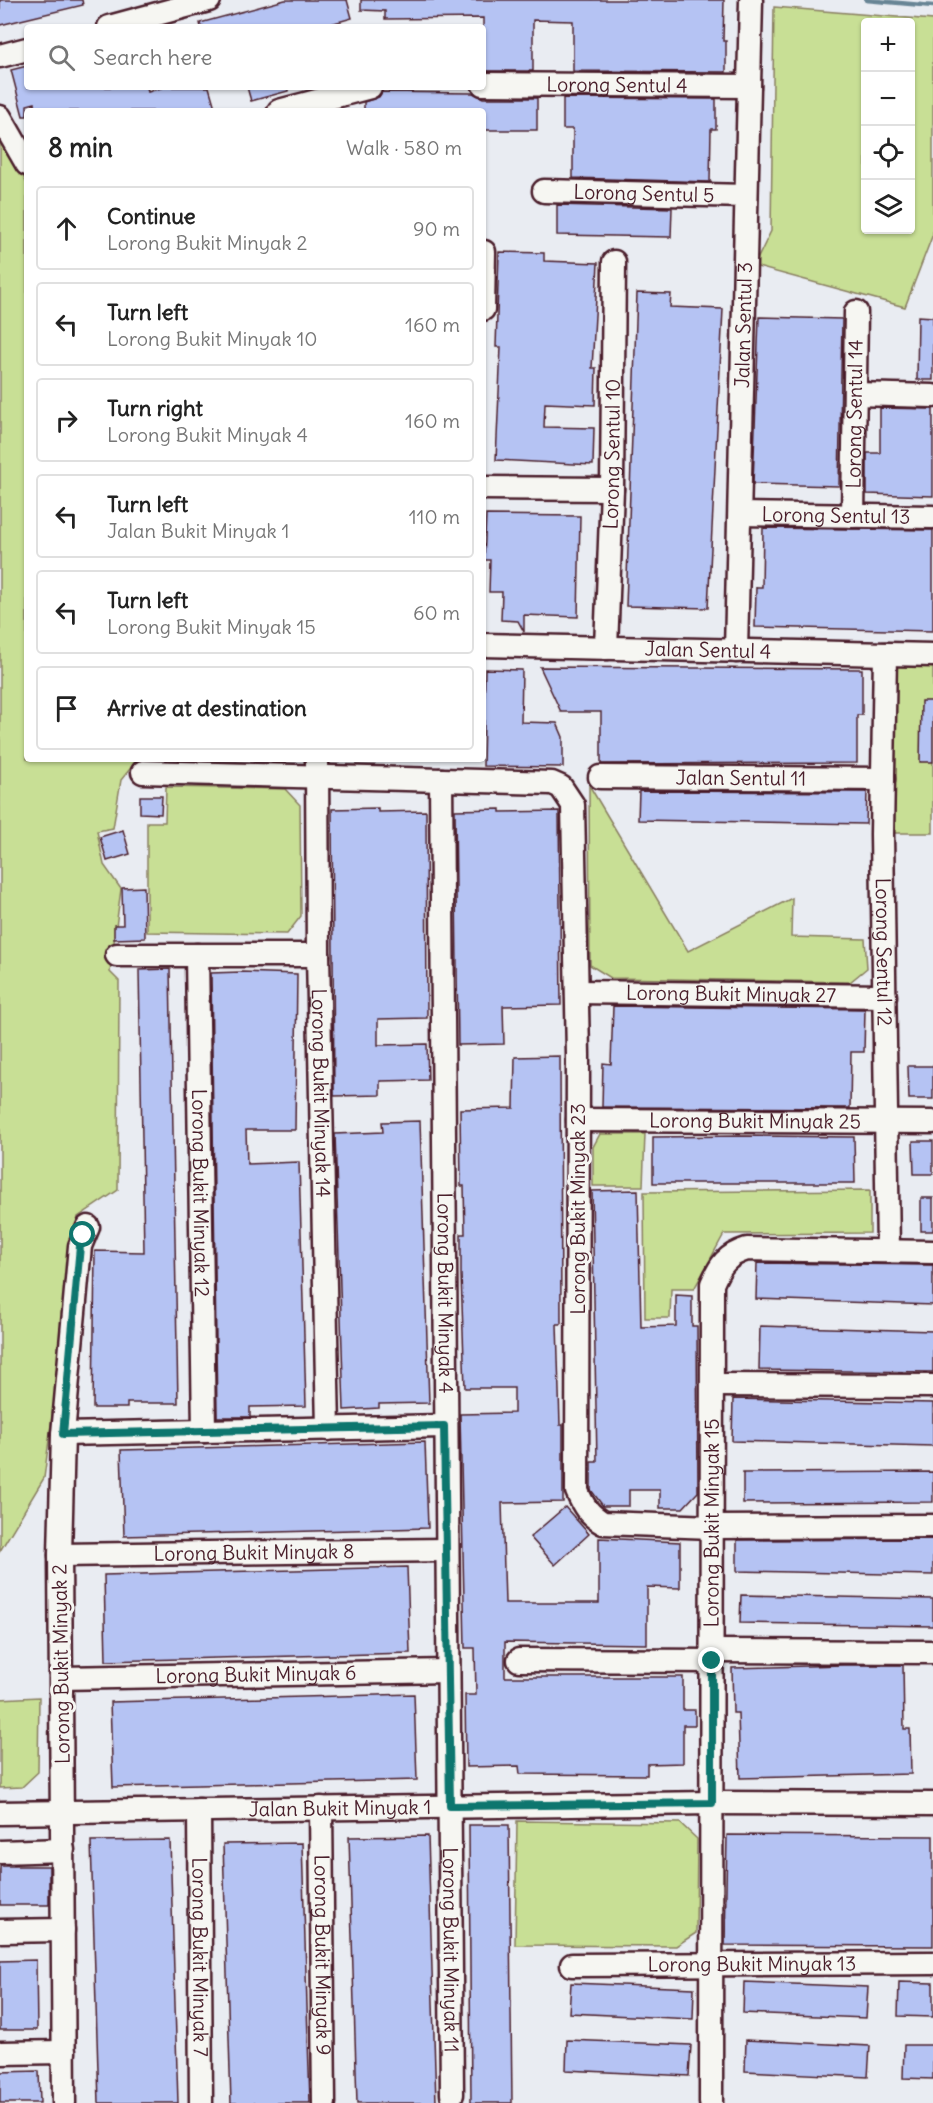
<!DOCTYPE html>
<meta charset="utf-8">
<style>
:root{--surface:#fff;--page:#f6f6f6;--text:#222;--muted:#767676;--line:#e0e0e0}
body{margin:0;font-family:Delius,sans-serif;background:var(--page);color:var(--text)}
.controls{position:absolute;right:18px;top:18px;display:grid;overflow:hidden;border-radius:6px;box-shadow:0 2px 4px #0004}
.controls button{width:54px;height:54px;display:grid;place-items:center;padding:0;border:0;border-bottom:2px solid var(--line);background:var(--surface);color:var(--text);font:30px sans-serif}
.stop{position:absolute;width:18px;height:18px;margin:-14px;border:4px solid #0f766e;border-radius:50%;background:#fff}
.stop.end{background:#0f766e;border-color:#fff;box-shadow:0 2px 6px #0008}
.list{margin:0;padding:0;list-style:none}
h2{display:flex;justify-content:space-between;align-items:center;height:78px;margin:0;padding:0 24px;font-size:26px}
h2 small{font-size:20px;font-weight:400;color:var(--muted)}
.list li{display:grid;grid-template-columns:39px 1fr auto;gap:18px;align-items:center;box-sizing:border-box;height:84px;margin:0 12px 12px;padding:0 12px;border:2px solid var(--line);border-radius:6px}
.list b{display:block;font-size:22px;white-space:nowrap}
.list p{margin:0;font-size:20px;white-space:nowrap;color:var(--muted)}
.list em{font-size:20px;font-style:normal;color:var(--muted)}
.icon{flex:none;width:33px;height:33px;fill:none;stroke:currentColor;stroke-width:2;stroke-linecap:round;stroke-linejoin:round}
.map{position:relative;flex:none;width:933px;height:2103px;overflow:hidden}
.search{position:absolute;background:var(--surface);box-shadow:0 2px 4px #0004;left:24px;top:24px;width:462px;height:66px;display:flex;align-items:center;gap:15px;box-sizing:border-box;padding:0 21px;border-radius:6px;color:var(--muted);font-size:22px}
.panel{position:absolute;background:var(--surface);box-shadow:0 2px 4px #0004;left:24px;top:108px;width:462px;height:654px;border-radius:6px}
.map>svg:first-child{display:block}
.green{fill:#c8df95;stroke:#897f60;stroke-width:1.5;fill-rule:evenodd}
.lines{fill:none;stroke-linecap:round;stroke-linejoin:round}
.stream{stroke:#688595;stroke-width:4.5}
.building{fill:#b5c3f3;stroke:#4a1f2b;stroke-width:1.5}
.minor-casing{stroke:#4a1f2b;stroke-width:27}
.minor{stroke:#f6f6f2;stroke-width:22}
.route{stroke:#0f766e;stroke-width:8}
.labels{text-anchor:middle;stroke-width:6;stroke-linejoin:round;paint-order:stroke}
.street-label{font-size:20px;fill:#4a1f2b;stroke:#f6f6f2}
</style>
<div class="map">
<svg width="933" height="2103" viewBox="0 0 933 2103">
<rect width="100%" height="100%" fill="#e9ecf2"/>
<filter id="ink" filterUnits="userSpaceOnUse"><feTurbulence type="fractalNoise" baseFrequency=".0167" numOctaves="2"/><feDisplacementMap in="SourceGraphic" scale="12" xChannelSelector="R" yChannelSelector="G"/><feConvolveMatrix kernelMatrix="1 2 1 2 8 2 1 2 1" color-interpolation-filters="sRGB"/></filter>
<g filter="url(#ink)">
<path class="green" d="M774 7 933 20V234L905 307 754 266 771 231ZM866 22H910V230H866Z
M0 130 27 184V759H138L121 780 113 828 97 831 104 865 121 889 110 972 119 981 118 1190 78 1217 44 1478 0 1551Z
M897 660 933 661V833H893Z
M589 785 688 951 792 898 791 937 865 939 867 968 850 982 611 978 590 965Z
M166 787 285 789 300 805 301 916 287 934 147 932V822H165Z
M600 1134H645L643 1186H593V1147Z
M870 1190V1233L724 1234 694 1289H671L670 1318H645L644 1192Z
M39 1697 38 1772 22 1787 0 1788V1699Z
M517 1821 680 1823 697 1839 696 1933 676 1946 515 1945Z"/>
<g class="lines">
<path class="stream" d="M866 0 933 6"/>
</g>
<path class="building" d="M0 0H82L83 5 0 25Z
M285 0H347L352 18 320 27H201L200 23Z
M361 0H724L723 41H726V72L573 71V21L533 20V71H483V18L385 19V11L361 10Z
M27 66V87H147L148 92 164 87H209L216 111H36L35 103 27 105V116H23L11 70Z
M247 87H288V91L251 101Z
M382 92 473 93 483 98H537V130H483V111H364V102L379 97Z
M563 98 716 99V129H711L710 182 573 178V129H563Z
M557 205 672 208 671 237 557 235Z
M499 252 544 253V261L598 263 592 368H596L595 405 545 403 544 427 594 428 593 465 496 460 501 347H496Z
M637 293 671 294 670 307 723 309 708 608 626 606Z
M918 316 933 317V380H917Z
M759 317 842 319 839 486 753 484Z
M880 408 933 409V496L867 494V453H880Z
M486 515 580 516 578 617 524 615V632L518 621 501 620 502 592H489L490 560H484Z
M763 528 933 530V631L755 627 756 587H762Z
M540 667 862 669V715H857V763L601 764V712H561Z
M485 669 522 670 521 722 557 723 563 737V767L483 766Z
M921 701H933V762H920Z
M639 791 867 792 866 824 638 820Z
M140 796H162L161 814 140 813Z
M378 808V812L426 811 427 1018 378 1019V1045L427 1044 428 1080 380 1081V1095L334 1096 332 809Z
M500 809V812L559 811 561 1005 503 1006 504 1044 458 1045 455 810Z
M123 830 130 854 107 861 100 837Z
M144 887 145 938 114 939V925H123L122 888Z
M170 969 178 1403H127V1408H93L95 1251 144 1252 139 970Z
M241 972 297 974 295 1130H246L247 1164 299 1162 306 1406 250 1407V1417H217L211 973Z
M613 1006 865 1009 864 1052H851L850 1108 602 1107 603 1063 611 1064Z
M560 1056 561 1324H557L560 1425H563V1502L502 1503 505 1603H599V1538L680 1542V1588L647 1587V1644L505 1642V1677H683V1710H695V1725H683V1763L647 1764V1775L520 1774 519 1766 466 1767 465 1695H476L475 1648H465L460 1414 514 1413V1388H465L461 1275V1234H465L464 1186H461L460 1109 514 1108 515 1057Z
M908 1066H933V1099H909Z
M420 1121 429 1403 379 1404V1408L344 1410 335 1134 383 1132 382 1122Z
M743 1136 854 1137 855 1183H653V1137Z
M913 1141H933V1174H914Z
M638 1190 641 1327 676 1326V1295L692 1296V1326H697L698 1492 683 1508H660V1490H629V1506H603L591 1490V1462H597L592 1191Z
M921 1198H933V1231H921Z
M757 1263 933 1265V1305L756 1299Z
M760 1326 933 1331V1372L759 1370Z
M733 1399 933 1403V1446L732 1441Z
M425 1442 428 1528 124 1536 121 1450Z
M933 1472V1502L743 1503V1473Z
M565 1507 589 1534 555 1565 530 1537Z
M933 1539V1575L737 1571V1540Z
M407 1567 410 1653 106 1661 104 1575Z
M741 1595 933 1599V1626L740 1623Z
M843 1665H903L904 1729H910L911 1774 740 1778 738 1713H733L732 1668Z
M414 1694 417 1780 113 1787 110 1702Z
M469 1825H509L512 2103H471Z
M727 1835 933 1836V1946L725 1945Z
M428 1836 436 2103H357L349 1837Z
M170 1840 178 2103H99L91 1841Z
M302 1843 310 2103H231L223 1844Z
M0 1866H49V1905H0Z
M36 1960 37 2030H0V1961Z
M744 1982 868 1987 866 2018 743 2013Z
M899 1982 933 1983V2017L898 2016Z
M571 1983 694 1988 693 2019 569 2013Z
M567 2040 691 2045 689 2076 566 2070Z
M746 2040 870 2046 868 2077 745 2071Z
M904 2045H933V2079L903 2078Z
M39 2071 40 2103H0V2072Z"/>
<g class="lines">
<defs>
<g id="minor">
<path d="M109 27 209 0"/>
<path d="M0 56 27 49"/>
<path id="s1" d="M483 84 749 86"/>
<path d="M279 111 370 87"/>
<path d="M0 117 27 164"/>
<path id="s2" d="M544 191 746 196"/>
<path d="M483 309 484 252"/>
<path d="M855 394 933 396"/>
<path d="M483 488 612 489"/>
<path id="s3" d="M740 514 933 517"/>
<path id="s4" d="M853 516 856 312"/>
<path id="s5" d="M483 645 933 655"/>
<path id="s6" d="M606 648 612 489 614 262"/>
<path id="s7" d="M736 651 751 0"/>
<path id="s8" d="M885 654 882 834 888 1251"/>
<path id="s9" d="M317 759 318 955 328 1429"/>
<path d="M143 772 552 783 561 787 573 805 578 1055 577 1491C583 1506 589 1515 603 1523L713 1527 933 1526"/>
<path id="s10" d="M600 777 883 779"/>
<path id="s11" d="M441 780 452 2094"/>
<path d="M117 955H318"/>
<path id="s12" d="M197 955 204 1431"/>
<path id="s13" d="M577 992 885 996"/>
<path id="s14" d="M578 1120 933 1122"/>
<path d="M713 1385 933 1386"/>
<path d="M63 1434 444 1426"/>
<path id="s15" d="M60 1555 446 1550"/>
<path d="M712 1651 933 1652"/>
<path d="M519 1660 713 1661"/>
<path id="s16" d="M62 1678 448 1671"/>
<path id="s17" d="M321 1808 324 2103"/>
<path id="s18" d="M199 1810 201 2103"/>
<path id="s19" d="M0 1813 712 1803 933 1804"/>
<path d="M0 1852 63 1850"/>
<path d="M0 1931 63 1930"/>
<path id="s20" d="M572 1965 933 1963"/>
<path d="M0 2053 64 2052"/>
<path d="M64 2103 60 1555 63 1434 80 1246 88 1227"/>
<path id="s21" d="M711 2103 712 1284C720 1265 727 1255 747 1249L933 1252"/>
</g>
</defs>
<use href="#minor" class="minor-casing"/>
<use href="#minor" class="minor"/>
</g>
</g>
<g class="lines" filter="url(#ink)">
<path class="route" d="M83 1235 80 1246 63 1434 444 1426 450 1806 712 1803V1661"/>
</g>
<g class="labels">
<g class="street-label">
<text dy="7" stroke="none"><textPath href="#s1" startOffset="134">Lorong Sentul 4</textPath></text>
<text dy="7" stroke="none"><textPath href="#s2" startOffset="100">Lorong Sentul 5</textPath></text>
<text dy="7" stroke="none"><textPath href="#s7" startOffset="326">Jalan Sentul 3</textPath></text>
<text dy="7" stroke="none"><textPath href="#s4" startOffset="102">Lorong Sentul 14</textPath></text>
<text dy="7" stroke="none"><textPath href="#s6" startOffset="194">Lorong Sentul 10</textPath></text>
<text dy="7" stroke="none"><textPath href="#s3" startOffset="96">Lorong Sentul 13</textPath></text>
<text dy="7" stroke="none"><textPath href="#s5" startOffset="225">Jalan Sentul 4</textPath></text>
<text dy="7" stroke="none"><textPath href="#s10" startOffset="141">Jalan Sentul 11</textPath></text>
<text dy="7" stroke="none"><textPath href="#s8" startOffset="298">Lorong Sentul 12</textPath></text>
<text dy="7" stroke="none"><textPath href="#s13" startOffset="154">Lorong Bukit Minyak 27</textPath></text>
<text dy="7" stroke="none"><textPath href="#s9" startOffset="334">Lorong Bukit Minyak 14</textPath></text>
<text dy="7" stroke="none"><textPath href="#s14" startOffset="177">Lorong Bukit Minyak 25</textPath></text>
<text dy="7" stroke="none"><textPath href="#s12" startOffset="238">Lorong Bukit Minyak 12</textPath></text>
<text transform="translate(578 1209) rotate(-90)" y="7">Lorong Bukit Minyak 23</text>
<text dy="7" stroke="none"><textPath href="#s11" startOffset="513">Lorong Bukit Minyak 4</textPath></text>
<text dy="7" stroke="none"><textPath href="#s21" startOffset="580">Lorong Bukit Minyak 15</textPath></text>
<text dy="7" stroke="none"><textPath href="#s15" startOffset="194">Lorong Bukit Minyak 8</textPath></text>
<text transform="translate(61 1664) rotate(-91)" y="7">Lorong Bukit Minyak 2</text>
<text dy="7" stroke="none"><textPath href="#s16" startOffset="194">Lorong Bukit Minyak 6</textPath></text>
<text dy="7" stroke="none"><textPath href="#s19" startOffset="340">Jalan Bukit Minyak 1</textPath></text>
<text dy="7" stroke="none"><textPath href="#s11" startOffset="1170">Lorong Bukit Minyak 11</textPath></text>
<text dy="7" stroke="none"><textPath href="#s17" startOffset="147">Lorong Bukit Minyak 9</textPath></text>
<text dy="7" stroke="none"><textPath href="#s18" startOffset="147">Lorong Bukit Minyak 7</textPath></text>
<text dy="7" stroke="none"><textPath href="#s20" startOffset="180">Lorong Bukit Minyak 13</textPath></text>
</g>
</g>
</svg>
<div class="controls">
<button>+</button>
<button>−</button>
<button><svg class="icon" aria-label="locate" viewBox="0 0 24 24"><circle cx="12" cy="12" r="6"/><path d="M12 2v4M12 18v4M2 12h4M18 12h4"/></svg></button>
<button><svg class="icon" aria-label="layers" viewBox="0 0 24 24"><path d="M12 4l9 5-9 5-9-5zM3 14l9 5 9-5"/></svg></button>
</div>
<div class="stop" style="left:83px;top:1235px"></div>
<div class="stop end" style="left:712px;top:1661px"></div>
<div class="search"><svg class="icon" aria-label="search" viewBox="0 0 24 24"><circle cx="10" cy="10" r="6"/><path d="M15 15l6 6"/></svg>Search here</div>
<section class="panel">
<h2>8 min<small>Walk · 580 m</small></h2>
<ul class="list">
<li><svg class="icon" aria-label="ahead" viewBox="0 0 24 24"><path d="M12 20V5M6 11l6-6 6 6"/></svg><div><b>Continue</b><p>Lorong Bukit Minyak 2</p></div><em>90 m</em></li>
<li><svg class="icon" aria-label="left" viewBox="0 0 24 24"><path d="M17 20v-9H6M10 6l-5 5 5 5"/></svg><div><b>Turn left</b><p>Lorong Bukit Minyak 10</p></div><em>160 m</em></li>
<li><svg class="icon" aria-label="right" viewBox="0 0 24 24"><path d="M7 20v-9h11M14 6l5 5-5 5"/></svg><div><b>Turn right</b><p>Lorong Bukit Minyak 4</p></div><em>160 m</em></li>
<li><svg class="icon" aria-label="left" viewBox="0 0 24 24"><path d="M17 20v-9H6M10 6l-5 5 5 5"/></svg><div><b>Turn left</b><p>Jalan Bukit Minyak 1</p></div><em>110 m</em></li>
<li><svg class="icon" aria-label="left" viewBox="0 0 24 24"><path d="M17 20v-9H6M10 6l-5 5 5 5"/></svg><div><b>Turn left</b><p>Lorong Bukit Minyak 15</p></div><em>60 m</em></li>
<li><svg class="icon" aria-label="arrive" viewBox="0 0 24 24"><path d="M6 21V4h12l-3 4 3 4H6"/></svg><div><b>Arrive at destination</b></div></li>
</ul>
</section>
</div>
